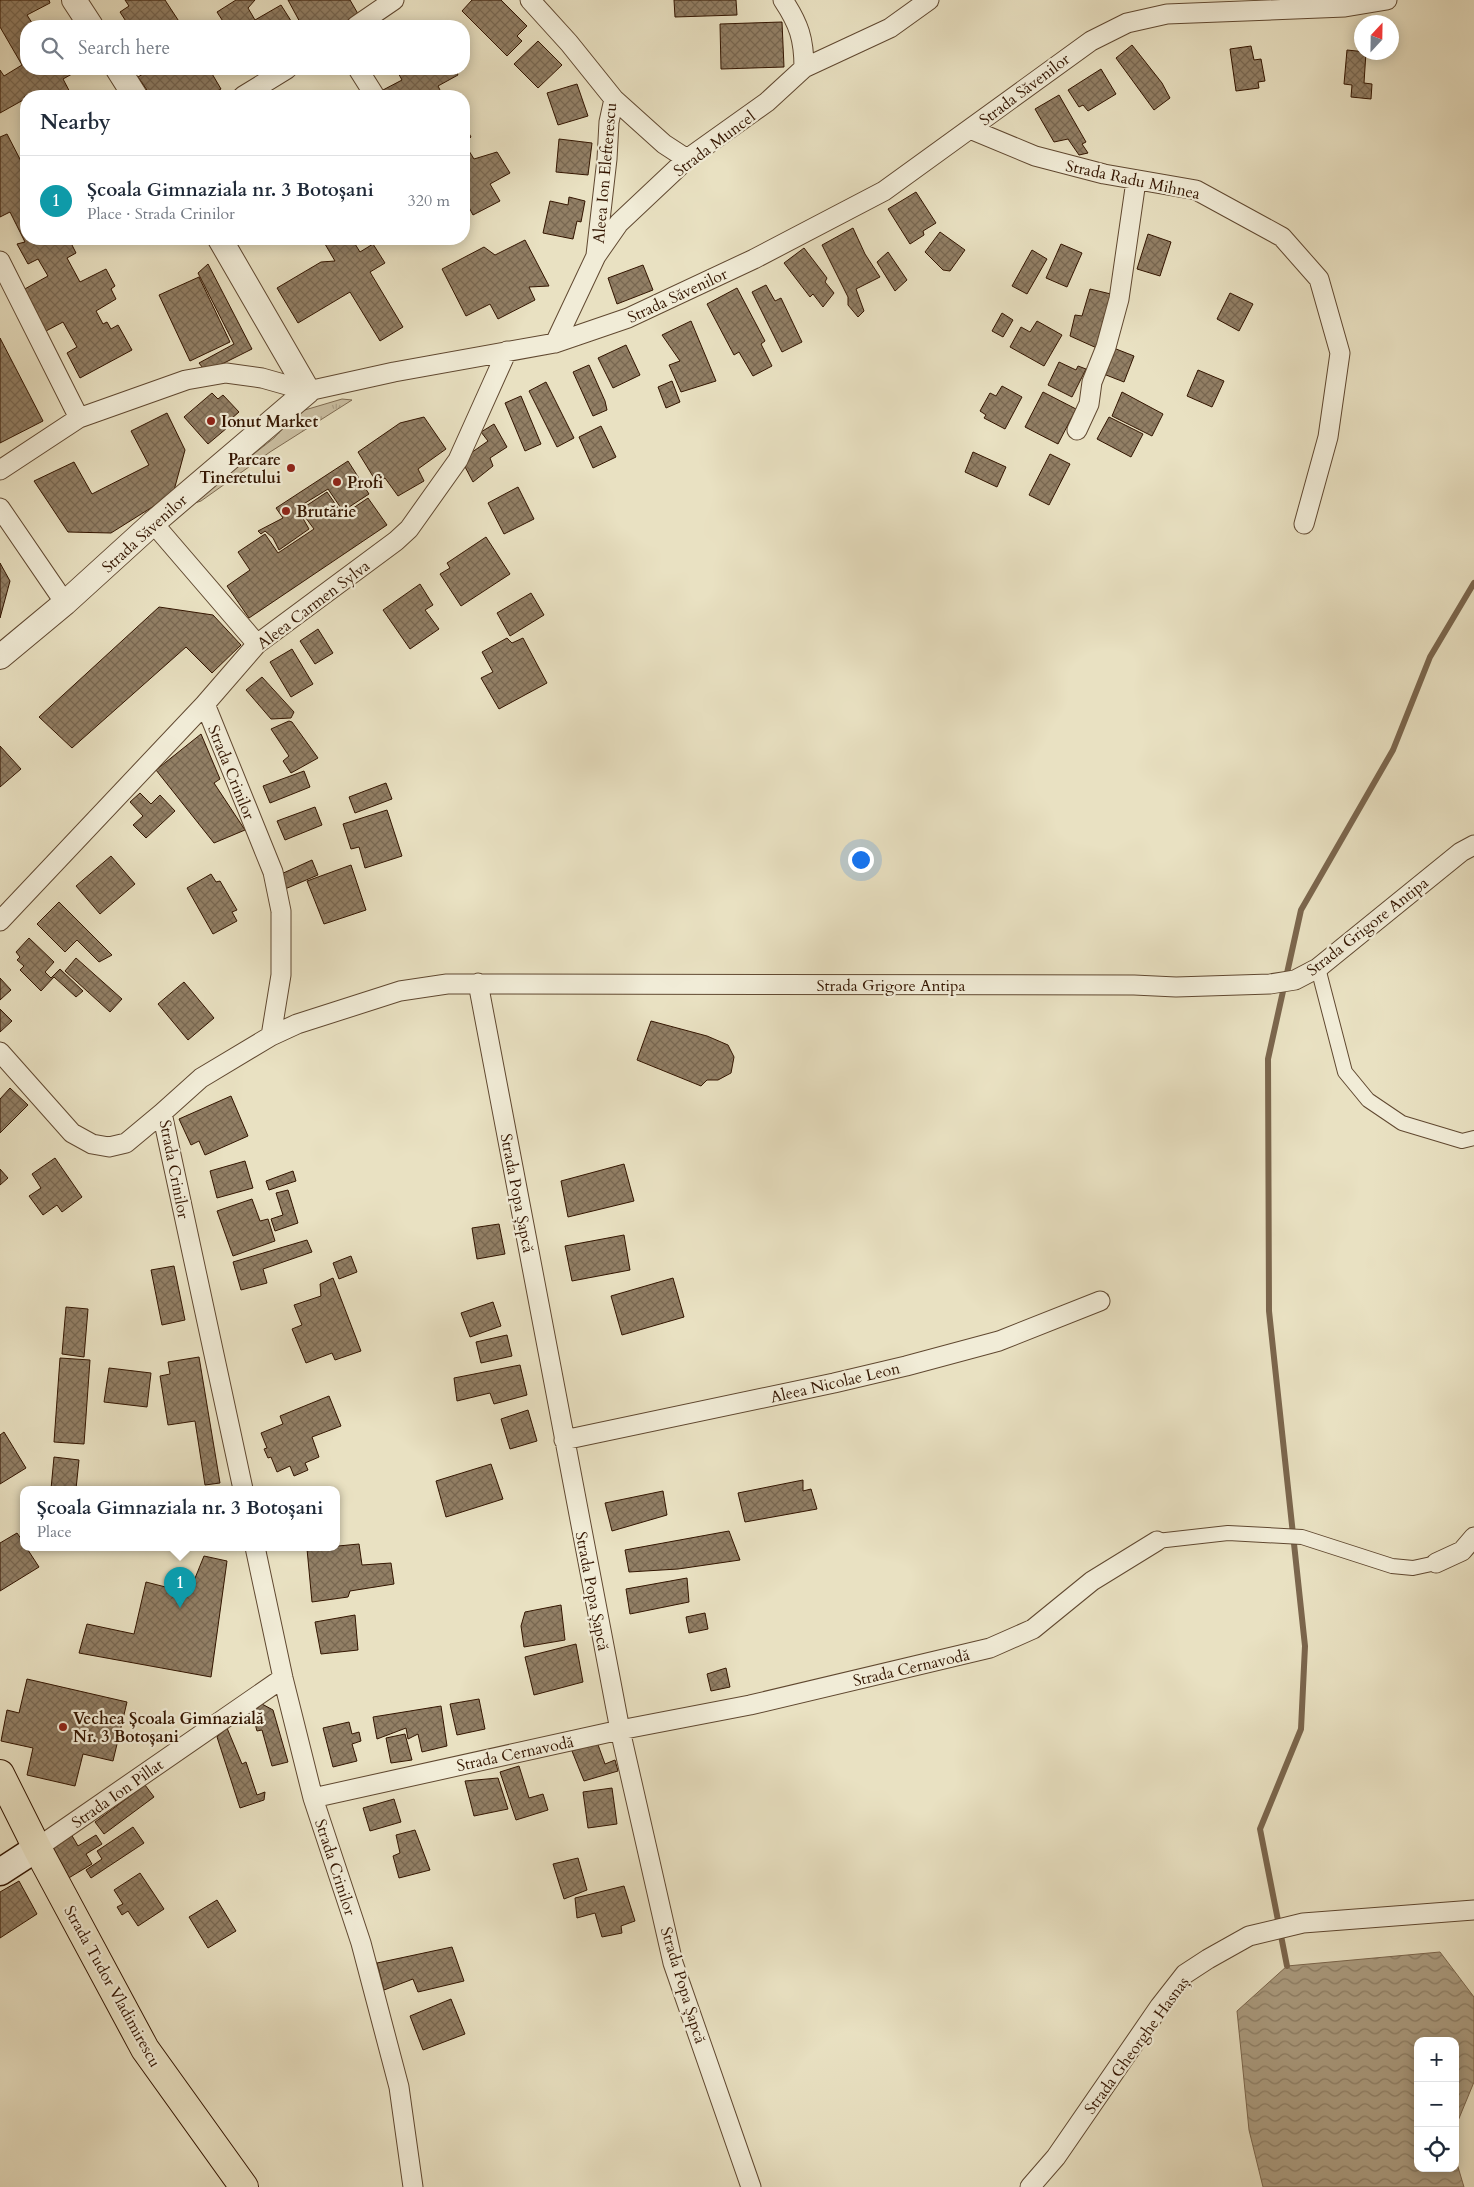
<!DOCTYPE html>
<meta charset="utf-8">
<style>
:root{--surface:#fff;--page:#f6f6f7;--text:#1f2937;--muted:#747a83;--line:#e0e1e3;--accent:#1a73e8}
body{margin:0;font-family:Cardo,serif;background:var(--page);color:var(--text)}
.controls{position:absolute;right:15px;bottom:15px;display:grid;overflow:hidden;border-radius:10px;box-shadow:0 2px 12px #0003}
.controls button{width:45px;height:45px;display:grid;place-items:center;padding:0;border:0;border-bottom:1px solid var(--line);background:var(--surface);color:var(--text);font:25px sans-serif}
.compass{position:absolute;left:1354px;top:15px;width:45px;height:45px;border-radius:50%;background:var(--surface);box-shadow:0 2px 12px #0003;rotate:22deg}
.you{position:absolute;left:860px;top:859px;width:18px;height:18px;margin:-12px;border:4px solid #fff;border-radius:50%;background:#1a73e8;box-shadow:0 0 0 8px #1a73e833}
.badge{display:grid;place-items:center;width:32px;height:32px;border-radius:50%;background:var(--accent);color:#fff;font-size:16px;font-weight:700}
.pin{position:absolute;translate:-50% -41px;filter:drop-shadow(0 1px 2px #0008)}
.pin::after{content:'';position:absolute;top:26px;width:18px;height:15px;background:inherit;clip-path:polygon(0 0,100% 0,50% 100%)}
.popup{position:absolute;left:20px;top:1486px;width:320px;height:65px;box-sizing:border-box;display:grid;place-content:center;border-radius:10px;background:var(--surface);filter:drop-shadow(0 1px 4px #0005);font-size:16px;white-space:nowrap;color:var(--muted)}
.popup b{font-size:19px;color:var(--text)}
.popup::after{content:'';position:absolute;left:50%;top:100%;margin-left:-10px;border:10px solid transparent;border-top-color:var(--surface)}
.list{margin:0;padding:0;list-style:none}
h2{display:flex;justify-content:space-between;align-items:center;height:65px;margin:0;padding:0 20px;font-size:21px}
h2 small{font-size:16px;font-weight:400;color:var(--muted)}
.list li{display:grid;grid-template-columns:32px 1fr auto;gap:15px;align-items:center;box-sizing:border-box;height:90px;padding:0 20px;border-top:1px solid var(--line)}
.list b{display:block;font-size:19px;white-space:nowrap}
.list p{margin:0;font-size:16px;white-space:nowrap;color:var(--muted)}
.list em{font-size:16px;font-style:normal;color:var(--muted)}
.icon{flex:none;width:28px;height:28px;fill:none;stroke:currentColor;stroke-width:2;stroke-linecap:round;stroke-linejoin:round}
.map{position:relative;flex:none;width:1474px;height:2187px;overflow:hidden}
.search{position:absolute;background:var(--surface);box-shadow:0 2px 12px #0003;left:20px;top:20px;width:450px;height:55px;display:flex;align-items:center;gap:12px;box-sizing:border-box;padding:0 18px;border-radius:20px;color:var(--muted);font-size:19px}
.panel{position:absolute;background:var(--surface);box-shadow:0 2px 12px #0003;left:20px;top:90px;width:450px;height:155px;border-radius:20px}
.map>svg:first-child{display:block}
.grass{fill:url(#grass-tufts);stroke:#7e6a50}
.water{fill:url(#water-waves);stroke:#7b664d}
.lines{fill:none;stroke-linecap:round;stroke-linejoin:round}
.stream{stroke:#7b664d;stroke-width:6}
.building{fill:url(#building-cross-hatch);stroke:#331500}
.pedestrian-casing{stroke:#604830;stroke-width:16}
.minor-casing{stroke:#604830;stroke-width:21}
.tertiary-casing{stroke:#604830;stroke-width:26}
.secondary-casing{stroke:#331500;stroke-width:29}
.primary-casing{stroke:#331500;stroke-width:30}
.pedestrian{stroke:#f1ecd7;stroke-width:14}
.minor{stroke:#f1ecd7;stroke-width:19}
.tertiary{stroke:#f1ecd7;stroke-width:24}
.secondary{stroke:#f1ecd7;stroke-width:26}
.primary{stroke:#e9e1c2;stroke-width:28}
.poi-dot{fill:#8f2418;stroke:#f1ecd7;stroke-width:2}
.labels{text-anchor:middle;stroke-width:4.5;stroke-linejoin:round;paint-order:stroke}
.street-label{font-size:16px;fill:#331500;stroke:#f1ecd7}
.poi-label{font-size:16px;font-weight:bold;fill:#331500;stroke:#f1ecd7;text-anchor:start}
</style>
<div class="map">
<svg width="1474" height="2187" viewBox="0 0 1474 2187">
<defs>
<pattern id="grass-tufts" width="24" height="20" patternUnits="userSpaceOnUse" patternTransform="scale(1.25)"><rect width="24" height="20" fill="#cabea1"/><path d="M3 7l-1-3M5 7V3M7 7l1-3M15 17l-1-3M17 17v-4M19 17l1-3" fill="none" stroke="#aea289"/></pattern>
<pattern id="water-waves" width="16" height="10" patternUnits="userSpaceOnUse" patternTransform="scale(1.25)"><rect width="16" height="10" fill="#ab9c80"/><path d="M0 5q4-4 8 0t8 0" fill="none" stroke="#8c7e66"/></pattern>
<pattern id="building-cross-hatch" width="8" height="8" patternUnits="userSpaceOnUse" patternTransform="scale(1.25)"><rect width="8" height="8" fill="#927f65"/><path d="M0 0l8 8M0 8l8-8" fill="none" stroke="#786751"/></pattern>
</defs>
<rect width="100%" height="100%" fill="#e9e1c2"/>
<filter id="stains"><feTurbulence type="fractalNoise" baseFrequency=".004" numOctaves="4"/><feColorMatrix values="0 0 0 0 .2 0 0 0 0 .09 0 0 0 0 .02 0 0 0 .5 -.17"/></filter>
<radialGradient id="worn" r=".72"><stop offset=".6" stop-color="#630" stop-opacity="0"/><stop offset="1" stop-color="#630" stop-opacity=".3"/></radialGradient>
<path class="grass" d="M342 399 352 400 270 452 201 501 189 505 274 438 298 412Z"/>
<path class="water" d="M1440 1952 1474 1997V2082L1455 2128V2041H1418V2168H1455V2157L1464 2187H1263L1249 2130 1237 2011 1287 1966Z"/>
<g class="lines">
<path class="stream" d="M1287 1966 1260 1829 1301 1729 1305 1646 1269 1311 1268 1059 1301 910 1393 750 1430 657 1474 583"/>
</g>
<path class="building" d="M0 0H49L50 3 27 15 34 26H26V69H81L63 79 72 96H31L30 94 24 97 25 99 0 113V70L4 76 22 65 0 27Z
M125 0H165L182 26H129L120 12 129 6Z
M236 0H255L248 8 255 20 281 5 293 24 289 26H226L217 12Z
M288 0H350L361 19 347 26H302Z
M472 0H501L527 26 517 36 522 41 507 56 462 11Z
M674 0H736L737 15 675 17Z
M782 22 784 67 721 69 720 24Z
M538 41 562 65 538 88 514 64Z
M1132 45 1162 83 1170 98 1154 110 1116 58Z
M1251 46 1254 60 1261 59 1265 81 1258 82 1259 88 1236 91 1230 49Z
M1347 50 1366 52 1364 83 1372 84 1371 99 1351 97 1352 85 1344 84Z
M151 69H218L211 72 221 89 208 96H183L179 91 170 96H151L138 77Z
M396 69H419L422 74 432 69H455L458 75 438 86 443 96H386L383 90 402 80Z
M1101 69 1116 94 1088 111 1083 105 1079 107 1068 90Z
M577 84 588 116 558 125 547 93Z
M1059 95 1086 142 1082 144 1088 153 1079 155 1068 139 1054 142 1035 109Z
M464 124 471 137 464 143 474 159 497 152 510 173 490 184 500 201 473 215 464 198Z
M7 134 23 165 26 164V239H69L76 253 67 258 80 282 106 269 115 286 111 289 116 299 96 311 103 324 107 322 111 329 118 325 132 350 80 378 67 353 77 347 63 322 46 331 23 290 48 276 38 259 28 264 17 244 25 242 10 212 0 217V137Z
M559 139 592 143 588 175 556 172Z
M916 192 936 223 923 231 924 235 910 244 888 209Z
M569 197 585 201 581 222 577 221 573 239 543 233 550 201 568 205Z
M853 228 865 254 880 277 856 289 864 311 858 317 848 305V297L822 245Z
M940 232 965 250 950 271 943 270 925 252Z
M1148 234 1171 242 1160 276 1137 269Z
M322 239H352L360 252 373 244 385 263 370 272 403 327 380 341 350 292 298 323 277 288 321 262 335 261Z
M525 240 549 286 529 287 535 300 498 319 490 304 466 316 442 269 484 247 495 255Z
M1061 244 1082 253 1067 287 1046 278Z
M804 248 827 278 825 282 834 293 823 307 813 294 810 297 784 263Z
M1032 250 1047 259 1027 294 1012 286Z
M888 252 907 280 895 291 877 262Z
M208 264 252 349 206 372 199 363 234 344 198 273Z
M643 265 653 290 617 304 608 278Z
M199 277 230 342 190 361 159 295Z
M766 285 775 301 781 298 802 342 782 352 752 292Z
M737 288 765 341 761 344 772 366 753 376 739 352 734 355 707 304Z
M1090 289 1115 295 1099 349 1070 336 1075 315 1082 316Z
M1230 293 1253 304 1239 331 1217 319Z
M1002 313 1013 320 1003 337 992 331Z
M691 321 716 381 681 392 669 365 680 361 662 335Z
M1037 321 1062 335 1044 366 1010 347 1021 327 1030 332Z
M0 338 43 421 0 443Z
M626 345 640 375 613 388 598 358Z
M1111 347 1134 356 1124 382 1101 373Z
M1059 362 1076 370 1078 366 1086 369 1072 397 1048 385Z
M589 365 605 401 607 410 593 416 573 372Z
M1198 370 1224 381 1212 407 1187 396Z
M672 381 680 402 666 408 658 387Z
M546 382 574 438 557 447 529 391Z
M1002 386 1022 397 1005 429 984 418 986 415 980 411 990 393 996 396Z
M1043 392 1076 409 1058 444 1025 427Z
M1122 392 1163 414 1152 436 1112 416Z
M212 393 218 399 223 395 239 412 231 419 234 422 208 444 184 417Z
M521 396 541 444 525 451 505 403Z
M167 413 185 450 173 494 111 533 68 532 34 481 74 462 92 494 149 465 131 431Z
M424 417 446 449 418 469 424 481 398 496 385 478 377 483 358 452 400 423Z
M1109 417 1143 434 1131 457 1097 439Z
M494 424 507 447 490 458 493 466 473 482 463 463 468 455 488 441 481 432Z
M601 426 616 457 593 468 579 437Z
M973 452 1006 467 997 487 965 472Z
M1050 454 1070 464 1049 505 1029 495Z
M348 461 369 494 343 511 328 489 297 508 309 529 279 550 273 538 265 531 261 534 258 531 283 518 276 508Z
M518 487 534 519 504 534 488 503Z
M327 492 343 515 368 498 387 525 249 618 227 586 250 570 238 552 265 534 278 553 314 529 300 510Z
M486 537 510 574 461 606 440 574 450 568 447 563Z
M0 563 10 581 0 618Z
M420 584 433 605 425 610 439 629 410 649 383 610Z
M531 593 544 615 510 636 497 613Z
M159 607 213 615 241 645 212 673 186 647 72 748 39 717Z
M318 629 333 653 315 664 300 641Z
M507 638 512 643 523 638 547 683 499 709 481 678 493 672 482 652Z
M292 649 313 684 291 697 270 662Z
M262 677 294 712 291 718 271 719 246 690Z
M289 721 292 722 318 758 291 773 283 761 289 756 271 729Z
M201 734 220 779 214 783 245 830 214 843 156 770Z
M0 746 21 769 0 787Z
M304 771 310 787 270 803 263 786Z
M386 783 392 799 355 813 349 797Z
M140 793 151 804 160 795 175 811 146 838 133 825 143 816 130 802Z
M315 807 322 825 285 840 277 821Z
M387 810 402 856 365 868 359 847 351 849 343 824Z
M111 856 135 884 100 914 76 886Z
M312 860 318 875 285 889 279 875Z
M351 865 366 910 324 924 307 881Z
M211 874 216 882 220 881 237 910 232 912 237 921 213 934 187 888Z
M59 902 112 955 99 962 77 940 65 952 37 924Z
M29 938 54 962 45 972 51 978 60 969 83 991 76 997 54 977 41 991 20 970 24 966 17 960 20 957 16 952Z
M76 958 122 999 110 1012 65 971Z
M0 978 11 990 0 1000Z
M184 982 214 1018 188 1040 158 1004Z
M0 1009 12 1021 0 1032Z
M651 1021 707 1036 728 1045 734 1057 731 1073 718 1080H707L701 1086 637 1060Z
M10 1088 28 1105 0 1133V1099Z
M231 1096 248 1136 205 1155 199 1141 191 1145 179 1119Z
M55 1158 82 1197 62 1212 57 1205 43 1215 29 1196 41 1188 32 1174Z
M245 1161 253 1188 217 1198 210 1171Z
M624 1164 634 1201 568 1217 561 1181Z
M0 1169 8 1178 0 1185Z
M293 1171 296 1181 269 1190 266 1181Z
M288 1190 298 1223 275 1231 271 1219 283 1215 276 1193Z
M252 1199 260 1221 268 1219 275 1241 233 1256 217 1211Z
M499 1224 505 1254 477 1259 472 1228Z
M624 1235 630 1270 572 1281 565 1246Z
M307 1240 312 1252 263 1269 267 1283 241 1290 233 1262Z
M351 1256 357 1272 339 1279 333 1263Z
M174 1266 185 1320 162 1325 151 1270Z
M333 1278 361 1351 335 1360 332 1353 306 1363 292 1329 302 1325 294 1305 321 1296 320 1284Z
M673 1278 684 1317 622 1335 611 1296Z
M493 1302 501 1326 470 1337 461 1313Z
M66 1307 88 1309 84 1357 62 1354Z
M507 1335 512 1356 481 1363 476 1342Z
M199 1357 220 1483 205 1485 195 1421 168 1425 160 1376 170 1374 168 1362Z
M60 1358 90 1360 84 1444 54 1442Z
M520 1365 527 1395 494 1404 490 1393 457 1401 454 1378Z
M109 1368 151 1373 147 1407 104 1402Z
M329 1396 341 1426 312 1437 319 1457 305 1463 308 1470 294 1476 290 1466 277 1472 271 1457 268 1458 264 1449 267 1448 261 1433 283 1424 280 1416Z
M528 1410 537 1441 510 1449 501 1419Z
M4 1432 26 1468 0 1484V1435Z
M54 1457 79 1460 76 1489H51Z
M491 1464 503 1499 446 1517 436 1481Z
M803 1480V1491L811 1489 817 1509 745 1522 738 1493Z
M663 1491 667 1515 612 1531 605 1503Z
M729 1531 740 1560 678 1569 629 1572 625 1550Z
M17 1533 24 1543V1547H26L39 1567 0 1591V1543Z
M359 1544 362 1565 391 1563 394 1584 350 1591 348 1597 312 1602 307 1549Z
M204 1556 227 1561 211 1677 79 1653 87 1624 134 1634 146 1582 189 1593Z
M687 1578 689 1602 630 1614 626 1589Z
M561 1605 565 1640 524 1647 521 1626 525 1612Z
M705 1613 708 1629 689 1633 686 1617Z
M355 1615 358 1650 321 1654 315 1622Z
M576 1644 583 1682 534 1695 525 1657Z
M726 1668 730 1687 711 1691 707 1674Z
M27 1679 127 1702 113 1761 83 1754 75 1786 27 1775 33 1748 1 1741 7 1710 19 1713Z
M479 1699 485 1729 457 1735 450 1704Z
M262 1704 273 1710 288 1762 272 1766 262 1730 257 1731 252 1713Z
M441 1706 447 1746 422 1752 418 1734 408 1739 406 1728 377 1739 373 1717Z
M349 1722 352 1734 359 1732 361 1741 352 1744 357 1761 333 1767 323 1728Z
M227 1728 242 1764 246 1762 257 1795 265 1792 264 1800 240 1808 217 1737Z
M405 1734 412 1760 391 1763 386 1738Z
M597 1742 605 1764 615 1760 618 1771 584 1781 572 1751Z
M519 1766 529 1798 543 1794 548 1810 516 1820 500 1772Z
M498 1778 508 1809 474 1816 465 1781Z
M145 1785 154 1797 104 1834 95 1822Z
M612 1788 617 1824 588 1828 583 1792Z
M394 1799 401 1822 370 1831 363 1808Z
M133 1827 144 1843 91 1878 86 1870 102 1859 97 1851Z
M415 1830 430 1870 399 1878 393 1856 400 1853 396 1835Z
M71 1834 78 1846 96 1835 102 1844 86 1854 92 1864 67 1879 48 1848Z
M578 1858 587 1890 564 1899 553 1864Z
M140 1873 164 1909 138 1926 128 1911 122 1915 117 1907 123 1904 114 1890Z
M19 1881 37 1914 0 1938V1892Z
M624 1886 635 1921 621 1926 622 1933 602 1937 595 1913 577 1918 575 1898Z
M217 1900 236 1931 208 1948 189 1917Z
M452 1947 464 1981 418 1992 413 1979 384 1990 377 1963Z
M451 1999 465 2034 423 2050 410 2016Z"/>
<g class="lines">
<defs>
<path id="pedestrian" d="M1318 968 1345 1072 1368 1100 1402 1123 1462 1141 1474 1138
M1157 1541 1228 1533 1302 1537 1392 1566 1413 1568 1436 1563"/>
<path id="minor" d="M530 0 569 43 614 99 609 122 607 159 596 255
M783 0C799 24 804 39 804 68
M356 26 394 0
M358 69 375 96
M243 96 287 69
M614 99 664 144 687 159
M970 129 1035 156 1104 174 1196 190 1282 237 1319 279 1340 353 1328 437 1304 524
M0 261 79 418
M555 343 596 256 619 223 687 159 767 102 804 68 890 28 929 0
M1077 430 1089 404 1092 382 1106 347 1119 299 1136 181
M0 470 79 418 186 380 226 373 262 378 308 391 394 372 555 343 628 318 754 259 884 191 1091 41 1127 23 1167 14 1345 7 1387 0
M0 508 65 603
M153 523 257 644
M205 704 273 872 281 911V975L271 1036 201 1078 162 1113 243 1489
M0 921 205 704 257 644 396 541 409 529 458 460 507 351
M478 983 620 1730 673 1963 751 2187
M271 1036 297 1024 400 991 447 984 1134 985 1176 987 1270 984 1295 980 1318 968 1461 852 1474 845
M0 1052 72 1133 92 1144 109 1147 126 1143 162 1113
M564 1440 834 1383 906 1366 999 1341 1100 1301
M255 1547 283 1678 313 1798 361 1943 399 2087 413 2187
M1436 1563 1462 1551 1474 1537
M313 1798 620 1730 750 1705 990 1648 1033 1629 1092 1581 1157 1541
M37 1848 283 1678
M1030 2187 1056 2157 1160 2006 1185 1974 1208 1959 1249 1936 1303 1923 1474 1910"/>
<path id="tertiary" d="M74 0 91 26
M118 69 135 96
M0 657 65 603 153 523 308 391 220 239"/>
<path id="secondary" d="M0 1872 37 1848"/>
<path id="primary" d="M0 1774 37 1848 145 2049 244 2187"/>
</defs>
<use href="#pedestrian" class="pedestrian-casing"/>
<use href="#minor" class="minor-casing"/>
<use href="#tertiary" class="tertiary-casing"/>
<use href="#secondary" class="secondary-casing"/>
<use href="#primary" class="primary-casing"/>
<use href="#pedestrian" class="pedestrian"/>
<use href="#minor" class="minor"/>
<use href="#tertiary" class="tertiary"/>
<use href="#secondary" class="secondary"/>
<use href="#primary" class="primary"/>
</g>
<g class="poi-dot">
<circle cx="211" cy="421" r="5"/>
<circle cx="291" cy="468" r="5"/>
<circle cx="337" cy="482" r="5"/>
<circle cx="286" cy="511" r="5"/>
<circle cx="63" cy="1727" r="5"/>
</g>
<g class="labels">
<g class="street-label">
<text transform="translate(1024 89) rotate(-37)" y="6">Strada Săvenilor</text>
<text transform="translate(714 143) rotate(-37)" y="6">Strada Muncel</text>
<text transform="translate(604 173) rotate(-85)" y="6">Aleea Ion Elefterescu</text>
<text transform="translate(1133 179) rotate(12)" y="6">Strada Radu Mihnea</text>
<text transform="translate(677 295) rotate(-25)" y="6">Strada Săvenilor</text>
<text transform="translate(144 533) rotate(-42)" y="6">Strada Săvenilor</text>
<text transform="translate(313 604) rotate(-37)" y="6">Aleea Carmen Sylva</text>
<text transform="translate(232 772) rotate(68)" y="6">Strada Crinilor</text>
<text transform="translate(1367 926) rotate(-38)" y="6">Strada Grigore Antipa</text>
<text x="891" y="991">Strada Grigore Antipa</text>
<text transform="translate(175 1169) rotate(79)" y="6">Strada Crinilor</text>
<text transform="translate(518 1193) rotate(79)" y="6">Strada Popa Șapcă</text>
<text transform="translate(835 1382) rotate(-13)" y="6">Aleea Nicolae Leon</text>
<text transform="translate(593 1591) rotate(79)" y="6">Strada Popa Șapcă</text>
<text transform="translate(911 1667) rotate(-13)" y="6">Strada Cernavodă</text>
<text transform="translate(515 1753) rotate(-12)" y="6">Strada Cernavodă</text>
<text transform="translate(117 1793) rotate(-35)" y="6">Strada Ion Pillat</text>
<text transform="translate(336 1867) rotate(72)" y="6">Strada Crinilor</text>
<text transform="translate(684 1985) rotate(73)" y="6">Strada Popa Șapcă</text>
<text transform="translate(113 1986) rotate(61)" y="6">Strada Tudor Vladimirescu</text>
<text transform="translate(1136 2045) rotate(-54)" y="6">Strada Gheorghe Hasnaș</text>
</g>
<g class="poi-label">
<text x="221" y="427">Ionut Market</text>
<text x="281" y="465" text-anchor="end">Parcare<tspan x="281" dy="18">Tineretului</tspan></text>
<text x="347" y="488">Profi</text>
<text x="296" y="517">Brutărie</text>
<text x="73" y="1724">Vechea Școala Gimnazială<tspan x="73" dy="18">Nr. 3 Botoșani</tspan></text>
</g>
</g>
<rect width="100%" height="100%" filter="url(#stains)"/>
<rect width="100%" height="100%" fill="url(#worn)"/>
</svg>
<div class="controls">
<button>+</button>
<button>−</button>
<button><svg class="icon" aria-label="locate" viewBox="0 0 24 24"><circle cx="12" cy="12" r="6"/><path d="M12 2v4M12 18v4M2 12h4M18 12h4"/></svg></button>
</div>
<svg class="compass" viewBox="-18 -18 36 36"><path d="M0-13l5 13h-10z" fill="#e53935"/><path d="M0 13l5-13h-10z" fill="#747a83"/></svg>
<div class="you"></div>
<div class="pin badge" style="left:180px;top:1608px;background:#0f9aa8">1</div>
<div class="popup"><b>Școala Gimnaziala nr. 3 Botoșani</b>Place</div>
<div class="search"><svg class="icon" aria-label="search" viewBox="0 0 24 24"><circle cx="10" cy="10" r="6"/><path d="M15 15l6 6"/></svg>Search here</div>
<section class="panel">
<h2>Nearby<small></small></h2>
<ul class="list">
<li><span class="badge" style="background:#0f9aa8">1</span><div><b>Școala Gimnaziala nr. 3 Botoșani</b><p>Place · Strada Crinilor</p></div><em>320 m</em></li>
</ul>
</section>
</div>
